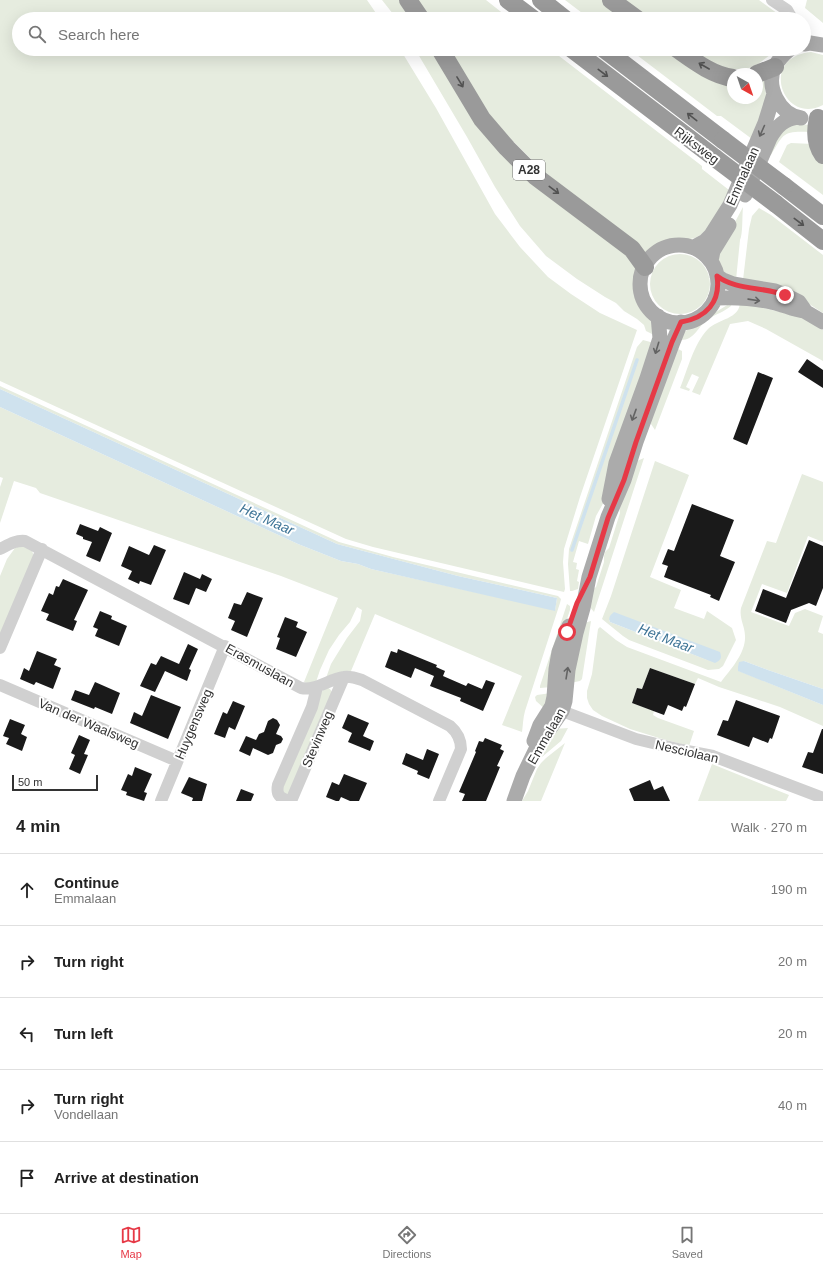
<!DOCTYPE html>
<meta charset="utf-8">
<style>
:root{--surface:#fff;--page:#f6f6f6;--text:#222;--muted:#767676;--line:#e0e0e0;--accent:#e63946}
body{margin:0;font-family:Arial,sans-serif;background:var(--page);color:var(--text)}
.compass{position:absolute;left:727px;top:68px;width:36px;height:36px;border-radius:50%;background:var(--surface);box-shadow:0 4px 16px #0002;rotate:140deg}
.scale{position:absolute;left:12px;bottom:10px;width:86px;box-sizing:border-box;padding-left:4px;border:2px solid #333;border-top:0;font-size:11px;line-height:14px;white-space:nowrap;color:#333;-webkit-text-stroke:3px #fff;paint-order:stroke}
.stop{position:absolute;width:12px;height:12px;margin:-9px;border:3px solid #e63946;border-radius:50%;background:#fff}
.stop.end{background:#e63946;border-color:#fff;box-shadow:0 1px 4px #0008}
.list{margin:0;padding:0;list-style:none}
h2{display:flex;justify-content:space-between;align-items:center;height:52px;margin:0;padding:0 16px;font-size:17px}
h2 small{font-size:13px;font-weight:400;color:var(--muted)}
.list li{display:grid;grid-template-columns:26px 1fr auto;gap:12px;align-items:center;box-sizing:border-box;height:72px;padding:0 16px;border-top:1px solid var(--line)}
.list b{display:block;font-size:15px;white-space:nowrap}
.list p{margin:0;font-size:13px;white-space:nowrap;color:var(--muted)}
.list em{font-size:13px;font-style:normal;color:var(--muted)}
.icon{flex:none;width:22px;height:22px;fill:none;stroke:currentColor;stroke-width:2;stroke-linecap:round;stroke-linejoin:round}
.map{position:relative;flex:none;width:823px;height:801px;overflow:hidden}
.search{position:absolute;background:var(--surface);box-shadow:0 4px 16px #0002;left:12px;right:12px;top:12px;height:44px;display:flex;align-items:center;gap:10px;box-sizing:border-box;padding:0 14px;border-radius:22px;color:var(--muted);font-size:15px}
.sheet{height:412px;background:var(--surface)}
nav{display:flex;justify-content:space-around;align-items:center;box-sizing:border-box;height:56px;border-top:1px solid var(--line);background:var(--surface);font-size:11px;color:var(--muted)}
nav a{display:grid;justify-items:center;gap:2px}
nav .on{color:var(--accent)}
.map>svg:first-child{display:block}
.green{fill:#e6ecdf;fill-rule:evenodd}
.water{fill:#cfe2ee}
.lines{fill:none;stroke-linecap:round;stroke-linejoin:round}
.stream{stroke:#cfe2ee;stroke-width:3.5}
.building{fill:#1a1a1a}
.minor{stroke:#d0d0d0;stroke-width:12}
.major{stroke:#ababab;stroke-width:15}
.highway{stroke:#9a9a9a;stroke-width:18}
.highway-bridge{stroke:#9a9a9a;stroke-width:18}
.oneway{stroke:#525252}
.oneway2{stroke:#636363}
.route{stroke:#e63946;stroke-width:5}
.labels{text-anchor:middle;stroke-width:4;stroke-linejoin:round;paint-order:stroke}
.shield{fill:#fff;stroke:#707070;stroke-width:1}
.shield-label{font-size:12px;font-weight:bold;fill:#333}
.street-label{font-size:13px;fill:#333;stroke:#fff}
.water-label{font-size:14px;font-style:italic;fill:#3f7597;stroke:#fff}
</style>
<div class="map">
<svg width="823" height="801" viewBox="0 0 823 801">
<rect width="100%" height="100%" fill="#fff"/>
<path class="green" d="M0 0H367L380 19H19V49H400L436 108 495 214 520 247 548 277 571 294 600 313 637 330 580 497 564 549 563 562 565 589 564 592 373 547 346 539 0 381Z
M382 0H401L415 19H397Z
M414 0H486L510 19H427Z
M565 0H603L628 19H590Z
M619 0H759L785 19H644Z
M807 0H823V23L805 8Z
M415 49H434L455 84 618 245 635 266 637 272 635 280 636 296 643 310 650 317 654 335 646 331 644 325 637 319 624 311 616 303 605 297 577 279 546 256 520 226 495 187 467 137Z
M445 49H550L702 166V169L729 190C722 204 716 223 703 233 690 244 679 237 665 241 656 244 650 249 644 255L514 150Z
M629 49H669L733 83V98H757V81L766 77 765 85 767 104 752 139 721 116H717Z
M684 49H778L758 64 749 68 729 70Z
M811 52 823 55V105C783 126 758 57 811 52Z
M798 124 809 125 810 132C783 131 784 133 771 155L768 153 785 128Z
M791 143 813 144 823 163V195L779 162 787 145Z
M743 207C742 216 743 234 740 240L736 280 725 276 718 262 722 240 735 222Z
M759 208 771 215 823 255V313L797 296 743 280 749 229 752 216Z
M650 284a30 30 0 1 1 60 0a30 30 0 1 1-60 0Z
M732 302 731 306C724 312 716 314 708 319 698 326 695 340 681 340L684 332Z
M740 302 804 318 823 330V361L766 329 748 321 730 324 700 395 692 392 699 377 692 374 686 387 690 389 689 391 680 388C688 369 693 345 708 329 718 319 740 319 740 302Z
M643 340 654 343 605 500 596 516 588 544 579 541 573 562 577 563 576 569 579 570 577 581 579 582 578 589 572 591H570L568 564 569 549 637 347Z
M674 347 682 351V359L655 430 649 421Z
M0 386 339 542 393 557 558 596 561 599 560 603 525 711C523 718 523 725 522 732L502 725 522 676 430 637 375 614 351 671 326 678 331 664 347 638 360 621 362 610 357 607 350 622 339 635 329 650 320 670 316 682 310 685 304 682 338 598 281 576 40 493 36 488 14 481 0 523V487L3 478 0 477V407L298 544 341 561 358 564 371 569 555 610 557 598 458 576 337 544 0 389Z
M644 458 594 612 589 606 591 591 596 587 604 562V556L605 552 609 548 620 513 619 505 637 461Z
M655 461 689 475 650 577 681 590 674 608 704 619 707 611 732 628 736 640 723 666 719 669 708 670 629 640 623 636 602 619 611 596ZM609 620 715 663 610 622Z
M802 474 823 482V542L808 536 787 593 762 584 751 612 789 626 795 613 805 609 823 616 818 632 823 634V689L768 670 744 661 739 671 823 705V726L780 707 719 687 698 678 695 684 650 668 642 689 637 688 632 703 654 711 653 715 658 718 694 731 689 746 659 738 630 729 602 716 593 710 589 704 587 698V691L592 674 598 629 600 627 616 640 627 647 721 682C731 669 746 653 745 636 745 626 739 619 741 608L767 541 776 543Z
M22 545 32 551 34 556 0 639V576L7 559 15 548Z
M567 604 570 606V610L560 640 552 687 540 688V686Z
M591 621 582 679 580 681 570 683 584 623Z
M327 687 330 689 332 692 289 793 286 795 281 789 321 693 323 690Z
M551 693 546 710 536 701 535 697 537 695Z
M568 728 561 741 536 762 554 729Z
M565 743 541 801H522L528 791 537 769 541 763 546 758Z
M712 764 789 795 786 801H698Z"/>
<path class="water" d="M0 389 337 544 458 576 557 598 555 611 371 569 358 564 341 561 298 544 0 407Z
M614 612 720 652C722 658 721 660 715 663L610 622C608 618 610 615 614 612Z
M744 661 768 670 823 689V705L738 671V667L739 662Z"/>
<g class="lines">
<path class="stream" d="M572 550 637 360"/>
</g>
<path class="building" d="M807 359 823 370V388L798 372Z
M758 372 773 378 747 445 733 439Z
M692 504 734 520 720 556 735 562 719 601 710 597 711 595 664 577 668 566 662 564 668 549 674 551Z
M80 524 98 531 100 527 112 533 100 562 86 556 92 542 83 539V537L76 534Z
M809 540 823 546V588L816 606 809 603 791 610 786 623 755 611 763 589 786 598Z
M154 545 166 550 151 585 140 581 139 584 128 579 132 571 121 566 129 546 149 555Z
M184 572 200 579 202 574 212 579 206 592 196 588 189 605 173 599Z
M63 579 88 590 74 620 77 621 73 631 46 620 49 614 41 611 49 593 53 595 56 586 59 587Z
M247 592 263 598 247 637 231 630 235 621 228 618 234 603 241 605Z
M100 611 112 616 111 619 127 626 119 646 95 636 98 629 93 627Z
M285 617 298 622 296 627 307 632 296 657 276 649 280 638 277 637Z
M188 644 198 649 189 669 191 670 187 681 165 671 155 692 140 686 151 663 156 665 161 656 179 664Z
M398 649 437 665 436 667 445 671 443 676 466 686 468 683 482 689 486 680 495 683 483 711 460 701 461 698 430 686 434 676 415 668 411 678 385 667 391 651 397 653Z
M37 651 57 659 54 665 61 668 53 689 36 682 34 685 20 679 24 668 29 671Z
M650 668 695 684 686 707 684 706 682 711 668 705 664 715 632 703 637 688 642 689Z
M95 682 120 693 112 714 95 707 94 709 71 700 75 690 89 695Z
M151 695 181 707 168 739 130 723 134 712 142 716Z
M736 700 780 716 772 739 770 738 768 743 753 737 749 747 717 735 723 720 728 721Z
M233 701 245 706 235 730 229 727 225 738 214 734 223 712 227 714Z
M348 714 369 723 363 736 374 741 370 751 348 742 352 733 342 728Z
M273 718 277 720 280 725 276 734 281 736 283 739 281 743 276 745 273 753 268 755 253 748 250 756 239 751 246 736 256 740 259 734 264 732 268 721Z
M10 719 25 725 21 734 27 737 22 751 6 744 9 738 3 736Z
M822 729H823V774L802 767 808 752 813 753Z
M79 735 90 740 84 754 88 755 80 774 69 769 75 755 71 753Z
M485 738 502 745 500 749 504 751 497 766 500 767 486 801H462L465 794 459 792 476 752 475 751 479 741 483 742Z
M427 749 439 754 429 779 417 774 418 771 402 764 406 753 423 760Z
M135 767 152 774 144 792 147 793 144 801 126 795 127 792 121 790 128 774 132 776Z
M344 774 367 783 359 801H350L341 797 339 801H336L326 797 332 782 339 785Z
M189 777 207 784 202 801H192L193 798 181 793Z
M650 780 654 790 663 786 670 801H634L629 789Z
M241 789 254 794 251 801H236Z"/>
<g class="lines">
<path class="minor" d="M772 0 787 10 792 19
M0 549C8 545 15 540 25 541L301 688C316 691 329 679 344 677 350 676 356 678 362 680L450 726C457 732 461 739 461 749L439 801
M0 648 42 549
M0 685 177 761
M554 707 562 711 636 739 682 750 713 756 823 798
M161 801 225 646
M289 801C280 798 276 795 278 785L312 707 317 687
M291 801 344 677"/>
<path class="major" d="M804 44 810 43 823 45
M790 49C784 54 779 59 775 66 765 86 779 114 801 118
M745 195 770 138C777 126 784 119 798 117
M640 284a39 39 0 1 1 78 0a39 39 0 1 1-78 0Z
M694 247 705 241 711 235 730 205 765 123 774 94
M711 261 713 251 729 225
M717 276 723 280 733 284 775 291 785 295 799 302 806 312 823 322
M715 298C734 297 753 298 771 302 783 304 793 310 804 311
M609 499 616 463 647 378 660 338 658 316
M534 741 540 725 552 706 554 697 556 669 559 652 569 626
M514 801 523 776 537 747 562 711 565 701 568 670 576 633 583 608 589 577 608 517 624 480 636 442 673 342 681 322"/>
<path class="highway" d="M408 0 421 19
M508 0 533 19
M541 0 565 19
M611 0 637 19
M440 49 482 119 507 148 535 176 632 249 645 267
M572 49 715 158
M604 49 723 140
M677 49C694 61 712 75 733 78
M757 74 775 67
M818 118C815 131 815 144 823 155
M784 186 823 216
M776 204 823 241"/>
<path class="highway-bridge" d="M723 140 784 186
M715 158 776 204"/>
</g>
<defs><path id="oneway-shaft" d="M-6 0H5M1.5-3L5.5 0L1.5 3" fill="none" stroke-width="1.6" stroke-linecap="round" stroke-linejoin="round"/></defs>
<g class="oneway">
<use href="#oneway-shaft" transform="translate(704 66) rotate(-150)"/>
<use href="#oneway-shaft" transform="translate(603 73) rotate(37)"/>
<use href="#oneway-shaft" transform="translate(460 82) rotate(59)"/>
<use href="#oneway-shaft" transform="translate(692 117) rotate(-142)"/>
<use href="#oneway-shaft" transform="translate(554 190) rotate(37)"/>
<use href="#oneway-shaft" transform="translate(799 222) rotate(37)"/>
</g>
<g class="oneway2">
<use href="#oneway-shaft" transform="translate(762 131) rotate(114)"/>
<use href="#oneway-shaft" transform="translate(754 300) rotate(8)"/>
<use href="#oneway-shaft" transform="translate(657 348) rotate(107)"/>
<use href="#oneway-shaft" transform="translate(634 415) rotate(110)"/>
<use href="#oneway-shaft" transform="translate(567 673) rotate(-81)"/>
</g>
<g class="lines">
<path class="route" d="M567 632 577 603 590 577 608 518 624 480 636 442 672 342 681 322C706 318 721 302 717 276 735 290 764 287 785 295"/>
</g>
<g class="labels">
<rect class="shield" x="513" y="160" width="32" height="20" rx="3"/>
<g class="shield-label">
<text x="529" y="174">A28</text>
</g>
<g class="street-label">
<text transform="translate(697 145) rotate(37)" y="5">Rijksweg</text>
<text transform="translate(742 176) rotate(-66)" y="5">Emmalaan</text>
<text transform="translate(260 665) rotate(29)" y="5">Erasmuslaan</text>
<text transform="translate(89 723) rotate(23)" y="5">Van der Waalsweg</text>
<text transform="translate(193 724) rotate(-67)" y="5">Huygensweg</text>
<text transform="translate(546 736) rotate(-60)" y="5">Emmalaan</text>
<text transform="translate(317 739) rotate(-67)" y="5">Stevinweg</text>
<text transform="translate(687 751) rotate(13)" y="5">Nesciolaan</text>
</g>
<g class="water-label">
<text transform="translate(267 519) rotate(24)" y="5">Het Maar</text>
<text transform="translate(666 638) rotate(21)" y="5">Het Maar</text>
</g>
</g>
</svg>
<svg class="compass" viewBox="-18 -18 36 36"><path d="M0-13l5 13h-10z" fill="#e53935"/><path d="M0 13l5-13h-10z" fill="#767676"/></svg>
<div class="scale">50 m</div>
<div class="stop" style="left:567px;top:632px"></div>
<div class="stop end" style="left:785px;top:295px"></div>
<div class="search"><svg class="icon" aria-label="search" viewBox="0 0 24 24"><circle cx="10" cy="10" r="6"/><path d="M15 15l6 6"/></svg>Search here</div>
</div>
<section class="sheet">
<h2>4 min<small>Walk · 270 m</small></h2>
<ul class="list">
<li><svg class="icon" aria-label="ahead" viewBox="0 0 24 24"><path d="M12 20V5M6 11l6-6 6 6"/></svg><div><b>Continue</b><p>Emmalaan</p></div><em>190 m</em></li>
<li><svg class="icon" aria-label="right" viewBox="0 0 24 24"><path d="M7 20v-9h11M14 6l5 5-5 5"/></svg><div><b>Turn right</b></div><em>20 m</em></li>
<li><svg class="icon" aria-label="left" viewBox="0 0 24 24"><path d="M17 20v-9H6M10 6l-5 5 5 5"/></svg><div><b>Turn left</b></div><em>20 m</em></li>
<li><svg class="icon" aria-label="right" viewBox="0 0 24 24"><path d="M7 20v-9h11M14 6l5 5-5 5"/></svg><div><b>Turn right</b><p>Vondellaan</p></div><em>40 m</em></li>
<li><svg class="icon" aria-label="arrive" viewBox="0 0 24 24"><path d="M6 21V4h12l-3 4 3 4H6"/></svg><div><b>Arrive at destination</b></div></li>
</ul>
</section>
<nav>
<a class="on"><svg class="icon" aria-label="map" viewBox="0 0 24 24"><path d="M3 6l6-2 6 2 6-2v14l-6 2-6-2-6 2zM9 4v14M15 6v14"/></svg>Map</a>
<a><svg class="icon" aria-label="directions" viewBox="0 0 24 24"><path d="M12 3l9 9-9 9-9-9zM9 14v-3h6M13 9l2 2-2 2"/></svg>Directions</a>
<a><svg class="icon" aria-label="saved" viewBox="0 0 24 24"><path d="M7 4h10v16l-5-4-5 4z"/></svg>Saved</a>
</nav>
